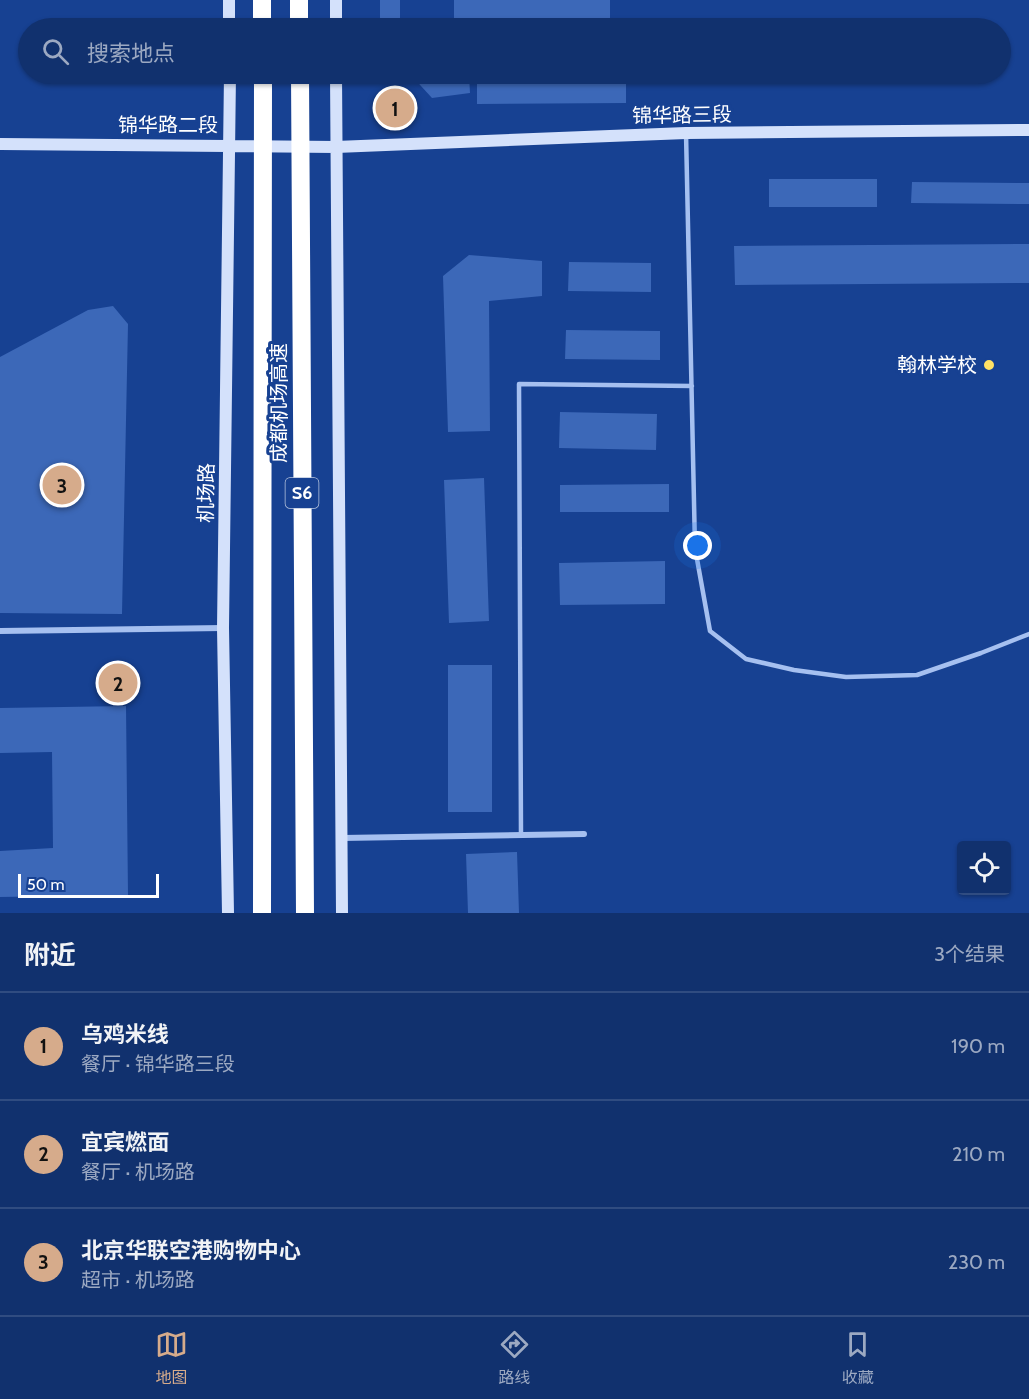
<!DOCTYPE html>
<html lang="zh">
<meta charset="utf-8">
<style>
:root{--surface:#11316e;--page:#1e3d76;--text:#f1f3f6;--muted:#9ca9c2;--line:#304c81;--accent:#d6ab8b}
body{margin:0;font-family:Cabin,"Noto Sans SC",sans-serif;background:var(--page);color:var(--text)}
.controls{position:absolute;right:18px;bottom:18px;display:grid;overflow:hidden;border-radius:6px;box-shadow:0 2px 4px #0004}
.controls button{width:54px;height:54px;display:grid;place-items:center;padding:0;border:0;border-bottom:2px solid var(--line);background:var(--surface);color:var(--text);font:30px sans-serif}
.scale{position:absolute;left:18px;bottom:15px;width:141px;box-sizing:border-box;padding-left:6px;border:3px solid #fff;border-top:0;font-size:16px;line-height:21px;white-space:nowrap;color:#fff;-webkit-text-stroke:4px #174192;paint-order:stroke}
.you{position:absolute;left:698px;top:546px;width:21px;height:21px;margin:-15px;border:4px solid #fff;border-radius:50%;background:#1a73e8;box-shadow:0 0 0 9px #1a73e833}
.badge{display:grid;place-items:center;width:39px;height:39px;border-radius:50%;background:var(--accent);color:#111;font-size:20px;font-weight:700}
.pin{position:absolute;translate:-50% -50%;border:3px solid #fff;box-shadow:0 2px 6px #0006}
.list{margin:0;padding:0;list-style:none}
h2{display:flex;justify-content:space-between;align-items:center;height:78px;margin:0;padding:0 24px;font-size:26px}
h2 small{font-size:20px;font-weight:400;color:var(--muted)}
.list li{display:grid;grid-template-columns:39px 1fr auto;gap:18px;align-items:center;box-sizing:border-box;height:108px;padding:0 24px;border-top:2px solid var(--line)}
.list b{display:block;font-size:22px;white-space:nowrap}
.list p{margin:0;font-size:20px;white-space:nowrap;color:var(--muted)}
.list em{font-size:20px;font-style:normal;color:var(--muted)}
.icon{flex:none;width:33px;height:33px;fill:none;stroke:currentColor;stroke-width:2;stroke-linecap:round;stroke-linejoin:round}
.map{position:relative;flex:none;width:1029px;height:913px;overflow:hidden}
.search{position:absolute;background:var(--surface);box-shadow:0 2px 4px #0004;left:18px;right:18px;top:18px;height:66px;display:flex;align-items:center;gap:15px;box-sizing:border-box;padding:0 21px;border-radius:33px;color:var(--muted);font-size:22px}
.sheet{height:402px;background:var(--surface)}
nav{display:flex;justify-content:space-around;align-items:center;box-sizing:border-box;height:84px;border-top:2px solid var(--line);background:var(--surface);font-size:16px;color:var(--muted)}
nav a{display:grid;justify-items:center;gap:3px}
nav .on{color:var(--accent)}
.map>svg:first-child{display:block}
.building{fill:#3c68b8}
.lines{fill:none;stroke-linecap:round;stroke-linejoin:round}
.lane{stroke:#a6c0f0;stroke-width:4.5}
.street{stroke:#a6c0f0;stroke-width:6}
.secondary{stroke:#d4e1fb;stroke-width:12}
.highway{stroke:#fff;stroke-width:18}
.highway-bridge{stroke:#fff;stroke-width:18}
.poi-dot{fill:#ffe165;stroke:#174192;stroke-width:2}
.labels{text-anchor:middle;stroke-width:6;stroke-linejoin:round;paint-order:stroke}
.shield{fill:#174192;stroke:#b9c6de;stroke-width:1.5}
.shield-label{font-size:18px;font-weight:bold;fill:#fff}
.street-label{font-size:20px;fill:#fff;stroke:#174192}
.poi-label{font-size:20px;fill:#fff;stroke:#174192;text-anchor:end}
</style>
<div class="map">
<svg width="1029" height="913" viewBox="0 0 1029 913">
<rect width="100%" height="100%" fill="#174192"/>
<path class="building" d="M380 0H400V28H380Z
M454 0H610V24L454 27Z
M410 74 469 75 470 93 432 98Z
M626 81V103L477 104V82Z
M769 179H877V207H769Z
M912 182 1029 183V204L911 203Z
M1029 244V283L735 285 734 246Z
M469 255 542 261V296L489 301 490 431 448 432 443 276Z
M569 262 651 263V292L568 291Z
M113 306 128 324 122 614 0 613V357L88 310Z
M566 330 660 331V360L565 359Z
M560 412 657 414 656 450 559 448Z
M484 478 489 621 449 623 444 480Z
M669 484V512H560V485Z
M665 561V604L560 605 559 563Z
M448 665H492V812H448Z
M126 706 128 895 0 897V851L53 848 52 752 0 753V708Z
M517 852 519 913H468L466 854Z"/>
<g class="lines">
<path class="lane" d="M686 133 695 548 710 631 746 659 794 670 846 677 917 675 981 653 1029 634
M521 835 519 384 692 386"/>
<path class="street" d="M0 631 223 628
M342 838 584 834"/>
<path class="secondary" d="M229 0V28
M336 0V28
M336 74 342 913
M0 144 336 147 686 133 1029 130
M228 913 223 628 230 74"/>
<path class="highway" d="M262 0V28
M299 0V28"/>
<path class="highway-bridge" d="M300 74 305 913
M262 913 263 74"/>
</g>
<circle class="poi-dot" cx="989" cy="365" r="6"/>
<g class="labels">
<rect class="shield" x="285.5" y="478" width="33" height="30" rx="4.5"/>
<g class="shield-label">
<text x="302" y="499">S6</text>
</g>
<g class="street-label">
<text transform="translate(682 115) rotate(-1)" y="7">锦华路三段</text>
<text x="168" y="132">锦华路二段</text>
<text transform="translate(279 403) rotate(-90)" y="7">成都机场高速</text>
<text transform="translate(206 493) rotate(-89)" y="7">机场路</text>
</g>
<g class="poi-label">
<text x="977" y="372">翰林学校</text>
</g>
</g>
</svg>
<div class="controls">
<button><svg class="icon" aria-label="locate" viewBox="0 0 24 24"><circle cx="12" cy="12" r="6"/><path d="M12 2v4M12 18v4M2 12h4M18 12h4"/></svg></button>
</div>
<div class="scale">50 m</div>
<div class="you"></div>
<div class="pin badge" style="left:395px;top:108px">1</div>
<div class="pin badge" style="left:118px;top:683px">2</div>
<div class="pin badge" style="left:62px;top:485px">3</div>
<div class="search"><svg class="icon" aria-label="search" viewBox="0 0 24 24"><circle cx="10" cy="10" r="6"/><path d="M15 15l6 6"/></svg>搜索地点</div>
</div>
<section class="sheet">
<h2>附近<small>3个结果</small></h2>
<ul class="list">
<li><span class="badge">1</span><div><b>乌鸡米线</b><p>餐厅 · 锦华路三段</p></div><em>190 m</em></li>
<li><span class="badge">2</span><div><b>宜宾燃面</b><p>餐厅 · 机场路</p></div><em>210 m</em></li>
<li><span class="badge">3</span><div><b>北京华联空港购物中心</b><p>超市 · 机场路</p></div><em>230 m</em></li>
</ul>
</section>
<nav>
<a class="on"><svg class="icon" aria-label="map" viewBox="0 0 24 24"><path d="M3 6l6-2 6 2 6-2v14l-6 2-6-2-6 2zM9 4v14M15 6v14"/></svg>地图</a>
<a><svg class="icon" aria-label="directions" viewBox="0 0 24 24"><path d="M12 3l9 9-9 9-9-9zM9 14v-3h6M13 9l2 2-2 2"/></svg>路线</a>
<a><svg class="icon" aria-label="saved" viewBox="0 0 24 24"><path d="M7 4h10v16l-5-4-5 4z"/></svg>收藏</a>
</nav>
